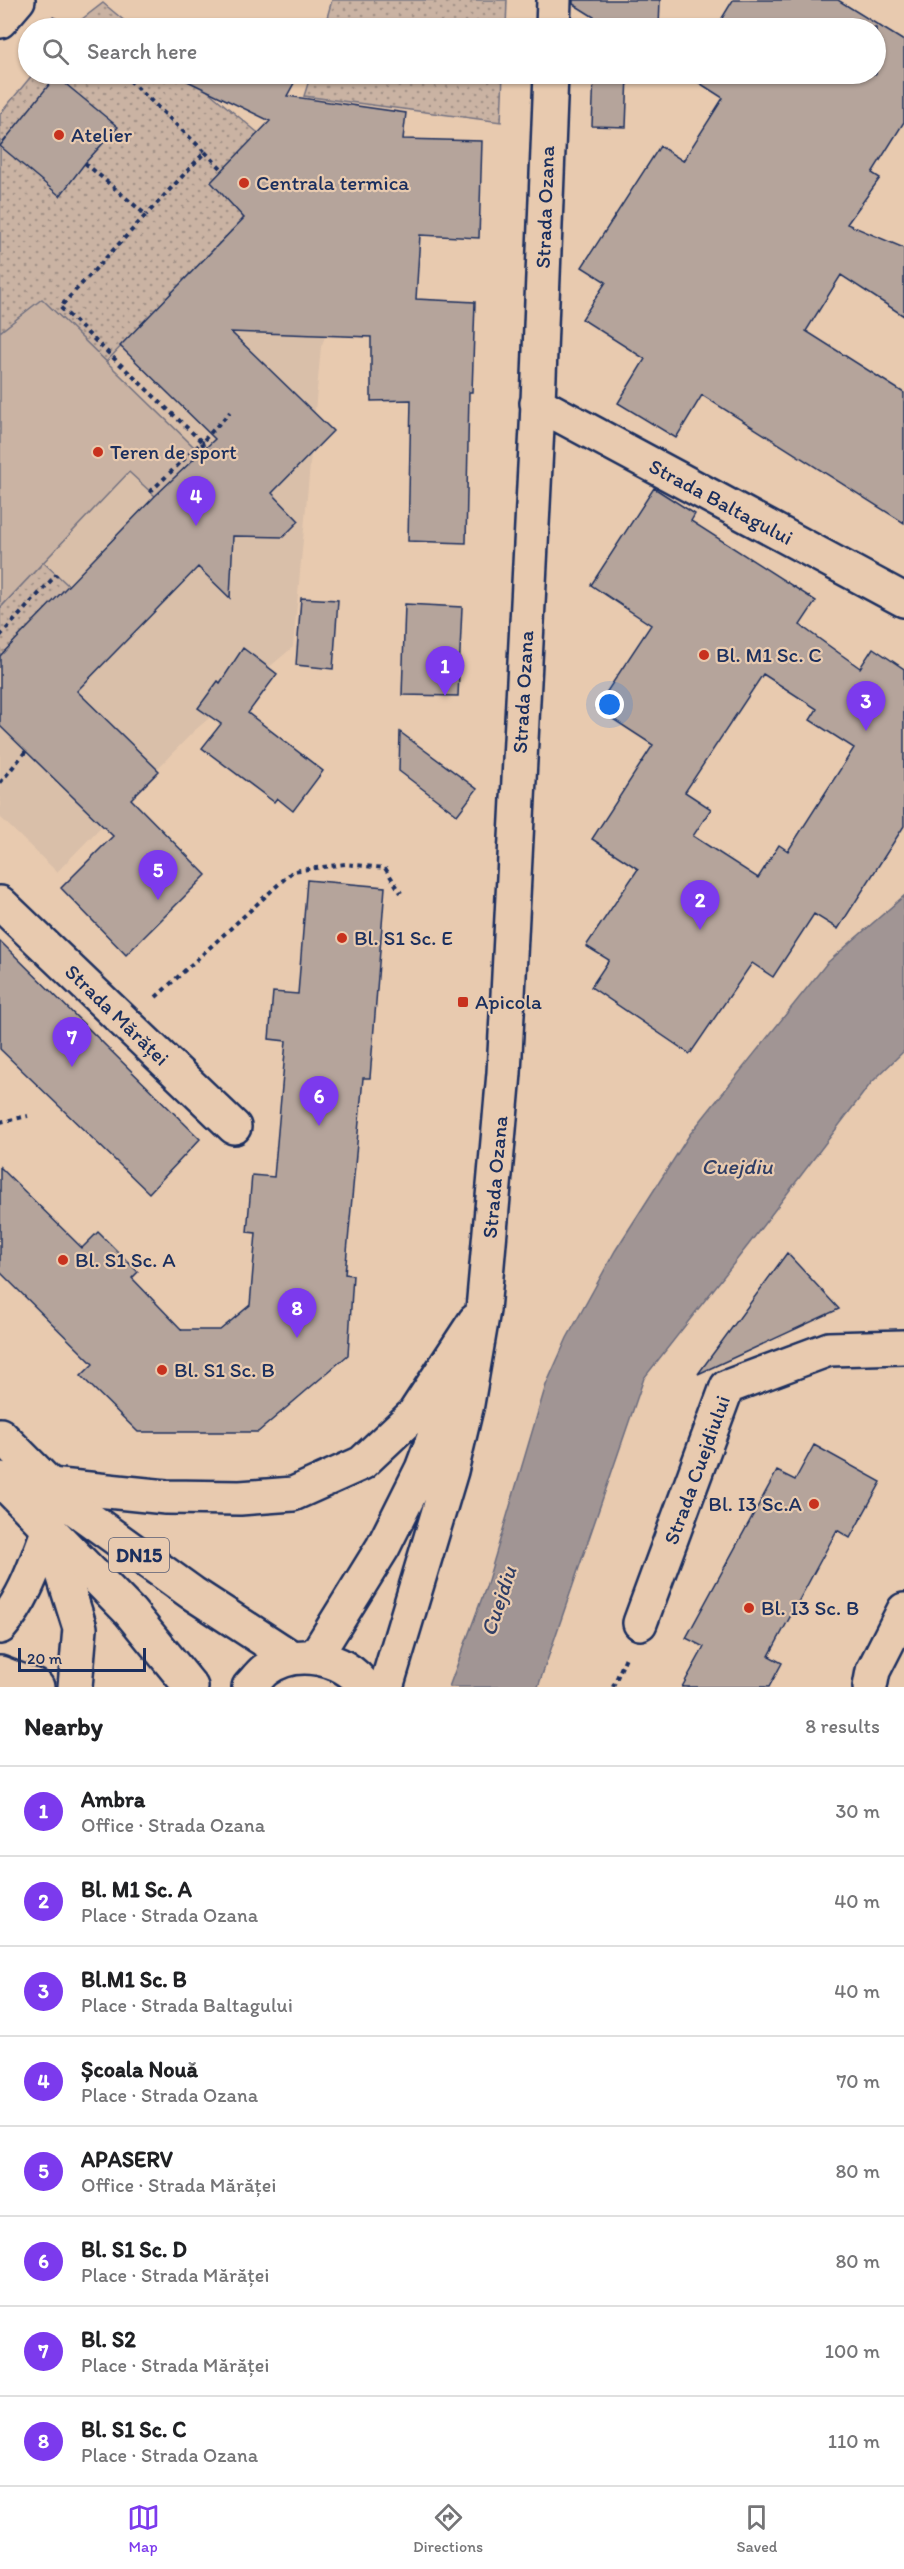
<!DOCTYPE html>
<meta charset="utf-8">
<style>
:root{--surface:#fff;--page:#f6f6f6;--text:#202124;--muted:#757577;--line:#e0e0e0;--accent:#7c3aed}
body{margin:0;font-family:Itim,sans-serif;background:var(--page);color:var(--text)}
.scale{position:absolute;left:18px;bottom:15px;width:128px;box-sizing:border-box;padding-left:6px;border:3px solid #1b2f5e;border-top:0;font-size:16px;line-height:21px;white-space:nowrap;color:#1b2f5e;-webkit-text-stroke:4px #e8caaf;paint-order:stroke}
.you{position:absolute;left:610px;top:705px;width:21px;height:21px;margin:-15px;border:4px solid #fff;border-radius:50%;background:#1a73e8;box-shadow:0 0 0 9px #1a73e833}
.badge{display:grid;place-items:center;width:39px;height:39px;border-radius:50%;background:var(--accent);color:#fff;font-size:20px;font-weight:700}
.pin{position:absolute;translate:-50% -50px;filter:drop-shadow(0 2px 3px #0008)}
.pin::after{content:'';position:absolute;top:32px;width:21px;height:18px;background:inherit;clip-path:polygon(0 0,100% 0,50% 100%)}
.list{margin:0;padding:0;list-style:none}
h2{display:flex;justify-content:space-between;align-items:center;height:78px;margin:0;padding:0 24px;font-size:26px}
h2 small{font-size:20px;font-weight:400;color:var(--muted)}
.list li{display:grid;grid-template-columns:39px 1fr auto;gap:18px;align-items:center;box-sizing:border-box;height:90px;padding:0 24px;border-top:2px solid var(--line)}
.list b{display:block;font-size:22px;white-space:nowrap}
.list p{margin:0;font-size:20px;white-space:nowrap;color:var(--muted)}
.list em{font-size:20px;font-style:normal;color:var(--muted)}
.icon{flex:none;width:33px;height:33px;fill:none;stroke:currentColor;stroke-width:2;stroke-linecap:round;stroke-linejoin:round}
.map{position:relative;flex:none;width:904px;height:1687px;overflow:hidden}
.search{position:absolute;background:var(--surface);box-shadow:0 2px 4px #0004;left:18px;right:18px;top:18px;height:66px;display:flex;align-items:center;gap:15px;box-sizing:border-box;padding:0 21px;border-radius:33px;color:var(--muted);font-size:22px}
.sheet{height:798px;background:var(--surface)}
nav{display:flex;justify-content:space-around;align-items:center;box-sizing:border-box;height:84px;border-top:2px solid var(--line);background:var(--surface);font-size:16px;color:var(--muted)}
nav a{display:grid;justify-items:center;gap:3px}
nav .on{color:var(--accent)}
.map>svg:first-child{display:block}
.built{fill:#d9bfa9}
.grass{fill:url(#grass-dots);stroke:#727180;stroke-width:1.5}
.pitch{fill:#cab3a3;stroke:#727180;stroke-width:1.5}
.water{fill:#a19594;stroke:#6b6c7e;stroke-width:1.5}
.building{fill:#b5a49b;stroke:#1b2f5e;stroke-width:1.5;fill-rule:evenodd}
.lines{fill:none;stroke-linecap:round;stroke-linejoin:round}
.minor-casing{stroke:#1b2f5e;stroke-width:38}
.major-casing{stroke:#1b2f5e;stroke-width:38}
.path{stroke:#1b2f5e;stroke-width:4;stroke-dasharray:4.5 4.5;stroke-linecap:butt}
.minor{stroke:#e8caaf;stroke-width:33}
.major{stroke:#e8caaf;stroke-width:33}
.poi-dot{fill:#c8321e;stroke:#e8caaf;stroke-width:2}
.labels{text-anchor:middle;stroke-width:4.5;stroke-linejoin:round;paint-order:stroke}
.shield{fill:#e8caaf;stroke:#585e76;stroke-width:1.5}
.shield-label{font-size:20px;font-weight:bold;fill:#1b2f5e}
.poi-label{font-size:21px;fill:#1b2f5e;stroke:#e8caaf;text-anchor:start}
.street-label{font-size:21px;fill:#1b2f5e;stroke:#e8caaf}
.water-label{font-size:22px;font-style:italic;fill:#2f3e66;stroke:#e8caaf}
</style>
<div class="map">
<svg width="904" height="1687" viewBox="0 0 904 1687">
<defs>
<pattern id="grass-dots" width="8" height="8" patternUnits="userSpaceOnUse" patternTransform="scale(1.5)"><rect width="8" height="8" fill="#cab3a3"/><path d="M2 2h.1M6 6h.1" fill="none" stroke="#a39288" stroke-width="1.8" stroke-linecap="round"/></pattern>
</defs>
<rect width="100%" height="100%" fill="#e8caaf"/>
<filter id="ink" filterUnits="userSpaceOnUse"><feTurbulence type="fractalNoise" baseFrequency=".0167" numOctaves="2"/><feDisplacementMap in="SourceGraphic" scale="12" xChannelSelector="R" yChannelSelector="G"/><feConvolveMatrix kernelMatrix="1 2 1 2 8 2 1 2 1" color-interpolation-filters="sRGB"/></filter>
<g filter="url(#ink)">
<path class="built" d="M33 74H187L363 242 321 347 293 647 194 731 57 872 0 817V114Z"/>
<path class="grass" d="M332 0H507L506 28H324Z
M103 3 133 28H70L73 26Z
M33 74H187L268 141 216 177 244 218 106 362 42 300 0 332V114Z
M311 74H503L501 122 304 96Z
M43 562 69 586 0 656V608Z"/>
<path class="pitch" d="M42 299 195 448 197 456 156 497 129 472 0 608V332Z"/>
<path class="water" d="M904 896V1051L871 1083 749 1244 644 1378 538 1687H449L486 1587 546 1385 567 1338 615 1251 690 1134 827 963Z"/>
<path class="building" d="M573 0H660L659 28H597V19L573 4Z
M733 0H838L904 41V122L872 173 880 178 847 224 904 248V316L841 275 806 331 904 393V523L702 395 676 438 618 403 645 359 582 319 606 282 582 267 660 146 683 161 723 98 687 75 688 74H876V28H716Z
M173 74H299L287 96 406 113 403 139 482 141 479 238 420 235 416 299 475 302 472 392H469L466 543 408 541 411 400 371 401V337L231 332 333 431 272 493 299 521 283 537 233 536 230 598 198 567 77 691 159 771 131 799 206 875 126 955 61 888 113 836 0 726V656L155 496 215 439 120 346 244 218 211 182 270 121Z
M594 74H628L626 127 592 126Z
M56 76 118 127 85 163 60 196 0 146Z
M654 488 695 514 691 521 816 601 800 625 860 668 873 648 904 669V826L838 929 814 914 773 977 752 963 690 1054 591 987 609 960 586 946 638 869 592 839 653 745 596 708 651 625 591 585ZM763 674 817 709 810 720 854 748 788 851 779 845 758 878 693 836 711 809 685 792Z
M301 598 338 600 333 669 296 665Z
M405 604 462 607 458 696 402 695Z
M243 648 277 674 248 713 323 771 293 811 277 798 274 802 202 748 221 724 198 708 218 681 220 683Z
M400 732 477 789 457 815 399 771Z
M307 880 385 887 370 1078H363L345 1274 353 1275 348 1355 258 1432H138L81 1376 93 1364 0 1272V1167L82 1248 98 1232 138 1272 132 1278 182 1330H220L250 1305 256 1233 247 1232 252 1175 274 1177 286 1041 269 1039 273 992 298 994Z
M0 941 200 1139 149 1193 0 1049Z
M787 1253 839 1309 698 1374Z
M814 1445 881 1482 850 1538 837 1530 769 1656 782 1663 769 1687H682L704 1647 686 1638 777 1471 795 1480Z"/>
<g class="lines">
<defs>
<path id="minor" d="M0 21 18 0
M553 28 554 0
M537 403 904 600
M0 903 234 1127
M50 1485 166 1497 240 1498 293 1494 362 1463 414 1414 475 1321
M49 1529 80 1628 75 1687
M640 1623 727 1387 829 1349 904 1347
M0 1627C25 1599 36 1563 49 1529
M315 1657 383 1547 422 1469 454 1384
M0 1673 37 1687
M386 1687 451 1471 467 1404 483 1310 504 1073 537 427 551 74
M870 1687 873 1671 904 1610"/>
<path id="major" d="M0 1435 70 1505 192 1593 292 1658
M0 1479 130 1612 191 1687
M249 1687C254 1682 259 1675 265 1670 295 1647 344 1656 365 1687"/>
</defs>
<use href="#minor" class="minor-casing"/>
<use href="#major" class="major-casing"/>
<path class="path" d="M52 18 76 28
M123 74 205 152 146 215
M205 152 223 170
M85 163 146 215 60 307 202 442 230 412
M150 492 202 442 204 449
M0 636 57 574
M0 783 26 751
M156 997 293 871 345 864 385 868 401 893
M0 1122 28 1116
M613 1687 626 1657"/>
<use href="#minor" class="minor"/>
<use href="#major" class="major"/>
</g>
</g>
<g class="poi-dot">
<circle cx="59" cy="135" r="6"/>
<circle cx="244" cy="183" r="6"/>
<circle cx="98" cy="452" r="6"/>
<circle cx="704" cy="655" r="6"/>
<circle cx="342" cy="938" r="6"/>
<rect x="457" y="996" width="12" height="12" rx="3"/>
<circle cx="63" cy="1260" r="6"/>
<circle cx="162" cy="1370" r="6"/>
<circle cx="814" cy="1504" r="6"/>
<circle cx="749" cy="1608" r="6"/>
</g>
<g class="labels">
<rect class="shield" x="109" y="1538" width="60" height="34" rx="4.5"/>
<g class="shield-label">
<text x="139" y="1562">DN15</text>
</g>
<g class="poi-label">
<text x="71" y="142">Atelier</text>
<text x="256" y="190">Centrala termica</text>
<text x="110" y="459">Teren de sport</text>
<text x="716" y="662">Bl. M1 Sc. C</text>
<text x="354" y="945">Bl. S1 Sc. E</text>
<text x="475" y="1009">Apicola</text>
<text x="75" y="1267">Bl. S1 Sc. A</text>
<text x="174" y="1377">Bl. S1 Sc. B</text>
<text x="802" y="1511" text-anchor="end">Bl. I3 Sc.A</text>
<text x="761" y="1615">Bl. I3 Sc. B</text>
</g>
<g class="street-label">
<text transform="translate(545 207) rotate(-88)" y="7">Strada Ozana</text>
<text transform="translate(721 502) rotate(28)" y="7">Strada Baltagului</text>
<text transform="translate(523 692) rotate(-87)" y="7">Strada Ozana</text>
<text transform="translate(117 1015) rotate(44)" y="7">Strada Mărăței</text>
<text transform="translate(495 1177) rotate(-85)" y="7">Strada Ozana</text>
<text transform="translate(697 1470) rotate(-70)" y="7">Strada Cuejdiului</text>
</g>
<g class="water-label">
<text x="737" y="1174">Cuejdiu</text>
<text transform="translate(498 1601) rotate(-72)" y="8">Cuejdiu</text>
</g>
</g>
</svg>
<div class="scale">20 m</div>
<div class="you"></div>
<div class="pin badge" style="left:445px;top:696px">1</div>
<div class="pin badge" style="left:700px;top:930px">2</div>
<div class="pin badge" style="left:866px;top:731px">3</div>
<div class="pin badge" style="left:196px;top:526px">4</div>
<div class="pin badge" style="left:158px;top:900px">5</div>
<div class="pin badge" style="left:319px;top:1126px">6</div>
<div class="pin badge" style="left:72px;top:1067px">7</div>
<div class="pin badge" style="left:297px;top:1338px">8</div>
<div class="search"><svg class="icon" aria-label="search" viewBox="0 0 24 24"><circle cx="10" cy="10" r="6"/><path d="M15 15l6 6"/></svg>Search here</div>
</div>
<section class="sheet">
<h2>Nearby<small>8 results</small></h2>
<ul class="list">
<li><span class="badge">1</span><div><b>Ambra</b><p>Office · Strada Ozana</p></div><em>30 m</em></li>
<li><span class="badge">2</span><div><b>Bl. M1 Sc. A</b><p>Place · Strada Ozana</p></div><em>40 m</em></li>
<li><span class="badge">3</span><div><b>Bl.M1 Sc. B</b><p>Place · Strada Baltagului</p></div><em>40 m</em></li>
<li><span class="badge">4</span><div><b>Școala Nouă</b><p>Place · Strada Ozana</p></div><em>70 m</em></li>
<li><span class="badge">5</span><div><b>APASERV</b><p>Office · Strada Mărăței</p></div><em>80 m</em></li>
<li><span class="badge">6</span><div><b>Bl. S1 Sc. D</b><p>Place · Strada Mărăței</p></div><em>80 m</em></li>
<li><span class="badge">7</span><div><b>Bl. S2</b><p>Place · Strada Mărăței</p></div><em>100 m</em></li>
<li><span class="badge">8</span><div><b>Bl. S1 Sc. C</b><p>Place · Strada Ozana</p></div><em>110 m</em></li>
</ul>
</section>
<nav>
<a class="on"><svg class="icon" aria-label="map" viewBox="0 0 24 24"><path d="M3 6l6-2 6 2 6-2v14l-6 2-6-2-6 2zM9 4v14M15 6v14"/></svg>Map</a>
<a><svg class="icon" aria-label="directions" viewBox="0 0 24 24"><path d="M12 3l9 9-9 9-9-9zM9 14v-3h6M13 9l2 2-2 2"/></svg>Directions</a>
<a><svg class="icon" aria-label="saved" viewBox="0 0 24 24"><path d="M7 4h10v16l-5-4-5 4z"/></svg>Saved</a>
</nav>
